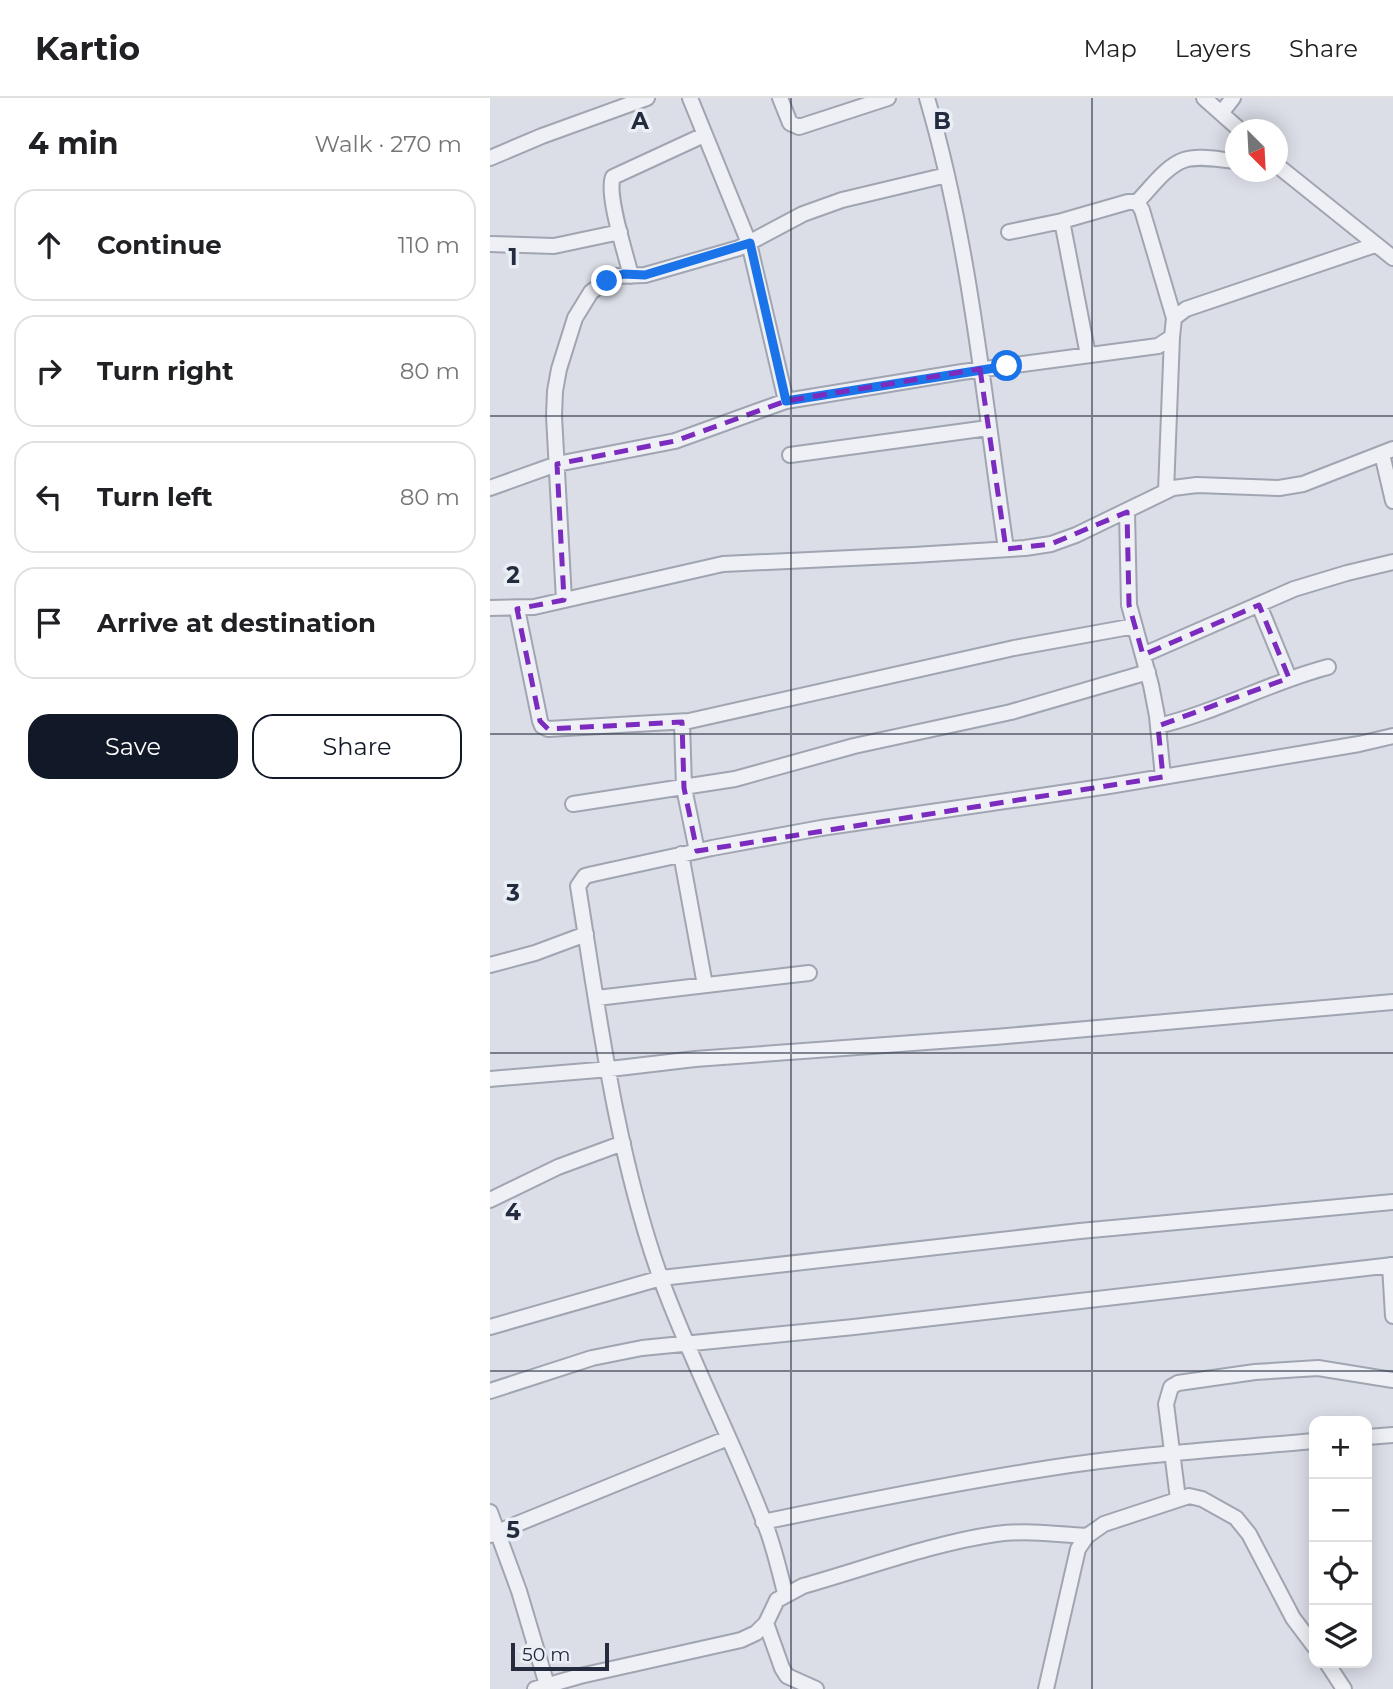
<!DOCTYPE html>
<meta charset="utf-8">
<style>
:root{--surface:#fff;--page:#f2f2f2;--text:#202124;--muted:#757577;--line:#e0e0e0;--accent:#111827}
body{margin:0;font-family:Montserrat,sans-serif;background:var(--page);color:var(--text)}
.controls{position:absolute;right:21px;bottom:21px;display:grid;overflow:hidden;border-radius:14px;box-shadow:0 4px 18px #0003}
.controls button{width:63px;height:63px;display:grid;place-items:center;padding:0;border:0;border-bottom:2px solid var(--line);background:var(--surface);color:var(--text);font:35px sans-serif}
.compass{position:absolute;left:735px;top:21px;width:63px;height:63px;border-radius:50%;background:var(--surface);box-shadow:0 4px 18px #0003;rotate:156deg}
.scale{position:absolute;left:21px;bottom:18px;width:98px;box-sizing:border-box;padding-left:7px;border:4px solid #242b3e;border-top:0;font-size:19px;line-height:24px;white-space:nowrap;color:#242b3e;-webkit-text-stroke:5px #eaeef5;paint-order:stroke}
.stop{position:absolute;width:21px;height:21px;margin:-16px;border:5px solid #1a73e8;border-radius:50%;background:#fff}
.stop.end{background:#1a73e8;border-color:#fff;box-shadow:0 2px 7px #0008}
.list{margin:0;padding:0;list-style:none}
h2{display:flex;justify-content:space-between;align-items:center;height:91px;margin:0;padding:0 28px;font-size:30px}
h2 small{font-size:23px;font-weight:400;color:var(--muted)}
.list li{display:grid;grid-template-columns:46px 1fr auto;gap:21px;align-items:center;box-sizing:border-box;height:112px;margin:0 14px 14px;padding:0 14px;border:2px solid var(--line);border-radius:21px}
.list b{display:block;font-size:26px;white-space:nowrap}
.list em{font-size:23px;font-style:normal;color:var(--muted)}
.actions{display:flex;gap:14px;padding:21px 28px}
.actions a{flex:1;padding:16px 0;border:2px solid var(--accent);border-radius:21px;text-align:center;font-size:24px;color:var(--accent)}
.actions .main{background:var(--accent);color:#fff}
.icon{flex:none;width:38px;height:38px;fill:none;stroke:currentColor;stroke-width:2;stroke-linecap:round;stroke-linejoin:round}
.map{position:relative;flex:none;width:903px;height:1591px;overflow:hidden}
header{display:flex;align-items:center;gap:42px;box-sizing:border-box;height:98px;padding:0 35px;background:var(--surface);border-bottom:2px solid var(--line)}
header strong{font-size:33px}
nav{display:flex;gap:38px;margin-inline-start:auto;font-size:24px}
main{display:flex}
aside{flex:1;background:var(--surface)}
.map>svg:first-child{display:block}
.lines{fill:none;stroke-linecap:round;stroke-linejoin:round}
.minor-casing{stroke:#a0a5b1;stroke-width:18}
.minor{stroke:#eef0f5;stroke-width:14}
.route{stroke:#1a73e8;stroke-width:9}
.marked{fill:none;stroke:#7b2cbf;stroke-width:5;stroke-dasharray:14 9;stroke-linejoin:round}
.grid{fill:none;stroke:#242b3e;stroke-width:2;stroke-opacity:0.55}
.grid-label{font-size:23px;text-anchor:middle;font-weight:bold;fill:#242b3e;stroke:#eaeef5;stroke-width:7;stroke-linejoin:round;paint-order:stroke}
</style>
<header>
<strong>Kartio</strong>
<nav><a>Map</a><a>Layers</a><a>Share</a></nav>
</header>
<main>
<aside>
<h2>4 min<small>Walk · 270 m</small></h2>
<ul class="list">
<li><svg class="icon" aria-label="ahead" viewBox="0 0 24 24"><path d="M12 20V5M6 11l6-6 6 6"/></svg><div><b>Continue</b></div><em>110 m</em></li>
<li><svg class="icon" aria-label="right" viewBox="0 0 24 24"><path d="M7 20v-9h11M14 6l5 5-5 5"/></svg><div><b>Turn right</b></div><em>80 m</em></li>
<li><svg class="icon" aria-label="left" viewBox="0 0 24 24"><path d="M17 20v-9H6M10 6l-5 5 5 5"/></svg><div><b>Turn left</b></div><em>80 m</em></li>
<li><svg class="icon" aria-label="arrive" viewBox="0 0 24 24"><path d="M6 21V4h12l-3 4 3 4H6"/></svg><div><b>Arrive at destination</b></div></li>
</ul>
<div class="actions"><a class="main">Save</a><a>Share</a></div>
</aside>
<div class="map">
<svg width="903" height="1591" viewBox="0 0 903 1591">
<rect width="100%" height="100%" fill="#dbdee7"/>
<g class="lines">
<defs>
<path id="minor" d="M200 0 259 145 296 303 472 274 668 248 682 239 684 220 696 211 885 147
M290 0 300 25 309 29 398 0
M437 0C480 146 494 301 516 451
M714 0 750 32
M732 14 743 0
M0 60 52 38 157 0
M788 68 903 160
M647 104C660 91 676 68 694 62 709 57 730 62 746 63
M572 123 598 257
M519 134 572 123 638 104H647L652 112 684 220
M0 146 64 148 130 134
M141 178C136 156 116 97 123 79L214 37
M892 356 903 403
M300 357 498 330
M0 390 67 366 185 343 296 303
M676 393 682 239
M637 414 639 507 661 587 667 618 673 679
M74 502 64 318 65 293 69 271 85 220 101 194 124 178 155 177 249 150 313 116 352 102 457 77
M769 507 799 580
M0 510 44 509 233 466 424 457 535 450 561 446 586 437 683 390 707 387 789 390 813 386 903 351
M27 511 50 623 52 628 58 631 199 623 524 550 645 528
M653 557 804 491 857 475 903 464
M192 624 194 690 207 753
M668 628C727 614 780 584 838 569
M83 706 245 681 364 648 521 614 658 574
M191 756 215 887
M0 867 45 855 96 836
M107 900 319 875
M0 981 120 971 205 961 505 939 903 904
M0 1102 68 1069 133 1045
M900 1167 903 1218
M0 1229 171 1180 590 1133 903 1104
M0 1293 102 1260 152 1250 364 1229 903 1167
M877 1339 903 1337
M688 1401 676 1306 681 1289 688 1285 765 1274 828 1270 903 1282
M0 1414 29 1493 57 1587
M273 1424C369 1404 464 1385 560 1370 647 1356 736 1351 824 1343
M0 1437 238 1340
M295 1495C290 1475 285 1454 278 1434 246 1348 202 1267 171 1181 126 1055 109 919 88 788L95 778 103 776 222 750 331 730 619 688 869 646 903 638
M276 1525 292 1570 297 1578 326 1591
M837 1565 854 1591
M45 1591 90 1578 251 1542 266 1535 276 1525 287 1502 313 1488C374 1471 443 1445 506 1436 536 1432 567 1436 597 1438
M556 1591 588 1451 597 1438 614 1426 699 1398 712 1401 746 1420 759 1436 803 1520 824 1548"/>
</defs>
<use href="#minor" class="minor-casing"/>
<use href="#minor" class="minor"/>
</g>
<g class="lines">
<path class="route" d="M117 183 133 176 155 177 260 145 296 303 517 268"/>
</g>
<path class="marked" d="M490 271 516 451 561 446 637 414 639 507 653 557 769 507 799 580 668 628 673 679 207 753 194 690 192 624 58 631 50 623 27 511 74 502 67 366 185 343 296 303Z"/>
<path class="grid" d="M301 0V1591M602 0V1591M0 318H903M0 636H903M0 955H903M0 1273H903"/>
<g class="grid-label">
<text x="150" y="31">A</text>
<text x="452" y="31">B</text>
<text x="23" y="167">1</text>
<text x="23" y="485">2</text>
<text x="23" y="803">3</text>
<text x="23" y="1122">4</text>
<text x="23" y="1440">5</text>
</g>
</svg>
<div class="controls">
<button>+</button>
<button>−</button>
<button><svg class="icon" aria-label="locate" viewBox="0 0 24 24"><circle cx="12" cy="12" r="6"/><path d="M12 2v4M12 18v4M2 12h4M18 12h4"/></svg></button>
<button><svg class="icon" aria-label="layers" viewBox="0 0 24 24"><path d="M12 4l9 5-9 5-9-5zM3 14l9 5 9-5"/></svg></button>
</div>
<svg class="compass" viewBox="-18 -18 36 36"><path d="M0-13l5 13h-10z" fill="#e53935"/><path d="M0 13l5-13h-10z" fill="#757577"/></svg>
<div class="scale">50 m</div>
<div class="stop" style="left:517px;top:268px"></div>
<div class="stop end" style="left:117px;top:183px"></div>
</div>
</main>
